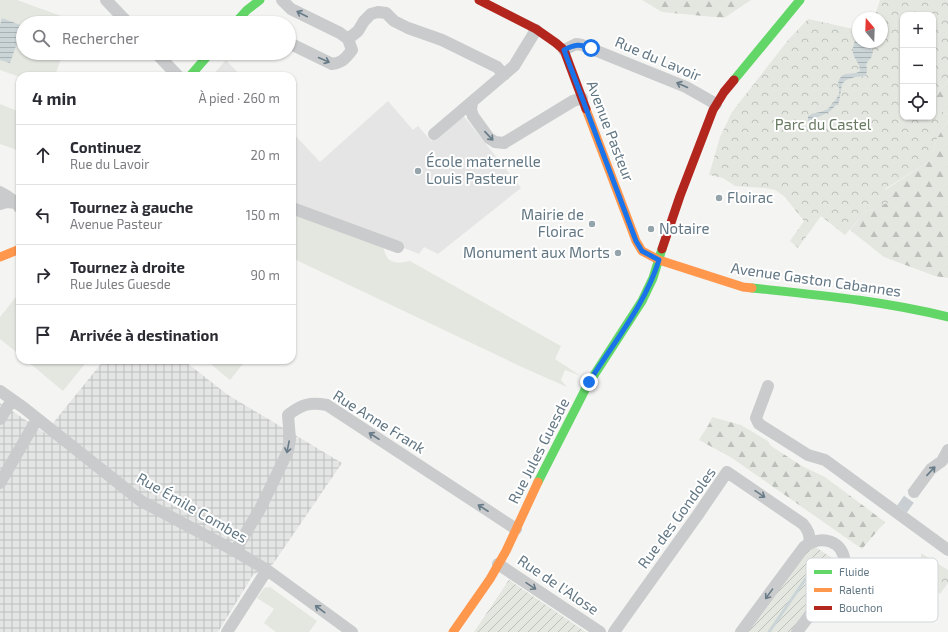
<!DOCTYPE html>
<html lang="fr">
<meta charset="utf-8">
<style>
:root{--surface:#fff;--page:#f2f2f3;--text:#2b2b33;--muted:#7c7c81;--line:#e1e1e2}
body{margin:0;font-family:"Exo 2",sans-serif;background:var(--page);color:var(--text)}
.controls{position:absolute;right:12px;top:12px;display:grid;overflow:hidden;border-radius:8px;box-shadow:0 1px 3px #0004}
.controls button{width:36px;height:36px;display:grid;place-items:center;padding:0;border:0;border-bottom:1px solid var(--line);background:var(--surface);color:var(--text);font:20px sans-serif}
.compass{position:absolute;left:852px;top:12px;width:36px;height:36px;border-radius:50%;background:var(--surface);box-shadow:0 1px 3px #0004;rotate:341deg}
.stop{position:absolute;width:12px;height:12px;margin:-9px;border:3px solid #1a73e8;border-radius:50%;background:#fff}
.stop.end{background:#1a73e8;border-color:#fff;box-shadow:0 1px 4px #0008}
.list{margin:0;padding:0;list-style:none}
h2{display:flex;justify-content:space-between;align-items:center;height:52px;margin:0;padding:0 16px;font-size:17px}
h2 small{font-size:13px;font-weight:400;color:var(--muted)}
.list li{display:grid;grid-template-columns:26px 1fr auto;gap:12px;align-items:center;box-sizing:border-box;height:60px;padding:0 16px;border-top:1px solid var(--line)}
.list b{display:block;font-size:15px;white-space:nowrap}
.list p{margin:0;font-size:13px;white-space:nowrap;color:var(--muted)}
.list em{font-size:13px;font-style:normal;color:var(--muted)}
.icon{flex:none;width:22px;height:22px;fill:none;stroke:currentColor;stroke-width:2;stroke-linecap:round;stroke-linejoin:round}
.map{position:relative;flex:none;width:948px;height:632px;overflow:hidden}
.search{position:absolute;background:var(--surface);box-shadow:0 1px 3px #0004;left:16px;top:16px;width:280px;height:44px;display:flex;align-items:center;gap:10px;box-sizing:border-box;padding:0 14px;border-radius:22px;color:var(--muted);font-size:15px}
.panel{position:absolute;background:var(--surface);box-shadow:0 1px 3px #0004;left:16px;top:72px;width:280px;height:292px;border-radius:12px}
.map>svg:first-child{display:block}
.built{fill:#e4e5e4}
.industrial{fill:url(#industrial-grid)}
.grass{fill:#e4e7e0}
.forest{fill:url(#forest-firs)}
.park{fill:url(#park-crowns)}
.garden{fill:url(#garden-furrows)}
.water{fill:url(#water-rules)}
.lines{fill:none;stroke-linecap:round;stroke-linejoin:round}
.stream{stroke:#cbd4d7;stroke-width:3}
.street-tunnel{stroke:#c8ced1;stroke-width:12;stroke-dasharray:12 6;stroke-linecap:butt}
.street{stroke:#cacbcc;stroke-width:12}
.fast{stroke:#63d668;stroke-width:9}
.slow{stroke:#ff974d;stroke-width:9}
.jam{stroke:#b3261e;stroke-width:9}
.oneway{stroke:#677b88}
.route{stroke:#1a73e8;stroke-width:5}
.poi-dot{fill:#95a3aa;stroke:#fff;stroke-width:1.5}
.labels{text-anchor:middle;stroke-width:4;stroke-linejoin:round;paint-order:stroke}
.street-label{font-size:15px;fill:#627784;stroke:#fff}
.park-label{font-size:15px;fill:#687a61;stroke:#fff}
.poi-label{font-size:15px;fill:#627784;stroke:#fff;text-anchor:start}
.key{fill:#fff;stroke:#d0d6da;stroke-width:1}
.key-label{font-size:11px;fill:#627784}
</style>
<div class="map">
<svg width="948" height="632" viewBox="0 0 948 632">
<defs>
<pattern id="industrial-grid" width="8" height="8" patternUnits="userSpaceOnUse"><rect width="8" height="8" fill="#e4e5e4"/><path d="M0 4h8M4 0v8" fill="none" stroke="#bcbebe"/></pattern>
<pattern id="forest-firs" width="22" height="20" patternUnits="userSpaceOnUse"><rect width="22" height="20" fill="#e4e7e0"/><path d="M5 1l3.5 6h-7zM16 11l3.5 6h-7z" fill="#bcc0bb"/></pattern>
<pattern id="park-crowns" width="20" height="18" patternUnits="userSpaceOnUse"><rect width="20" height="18" fill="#e4e7e0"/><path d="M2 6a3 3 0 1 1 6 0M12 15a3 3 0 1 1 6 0" fill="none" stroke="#bcc0bb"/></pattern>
<pattern id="garden-furrows" width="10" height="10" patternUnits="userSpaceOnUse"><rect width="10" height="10" fill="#e4e7e0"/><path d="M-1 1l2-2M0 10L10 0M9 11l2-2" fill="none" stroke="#bcc0bb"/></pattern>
<pattern id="water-rules" width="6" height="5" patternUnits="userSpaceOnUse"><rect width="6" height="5" fill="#cbd4d7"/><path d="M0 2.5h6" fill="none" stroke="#a8b1b4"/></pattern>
</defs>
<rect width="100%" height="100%" fill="#f4f4f2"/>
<path class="built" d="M226 60 241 76H212Z
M388 101 413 130 418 126 431 141 463 115 521 188 438 254 424 247 419 254 292 203V132L320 162Z"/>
<path class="industrial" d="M104 360H183L228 395 342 463 273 564 253 575 218 632H0V403L45 433Z"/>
<path class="grass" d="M0 0H17L75 21 74 23H23V53H63L55 76H20V77L0 70Z
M0 104 20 112V151L0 144Z
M292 211 383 244C385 262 393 265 410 261L561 346 555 359 581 376 565 370 561 380 567 387 524 368 292 258Z
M20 292V355L0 339V317Z
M26 360H88L63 391Z
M206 360H246L230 380Z
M270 587 317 621 309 632H276L264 623 274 609 257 598 264 588Z"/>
<path class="forest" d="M642 0H751L724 18 662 12Z
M948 80V115L933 106V97L938 94Z
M948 121V278L935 276 884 257 850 230 865 212 891 201 885 190 931 160 937 138Z
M712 417 741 425 768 441 771 446 802 466 825 477 885 522 862 549 732 458 699 440 709 424Z"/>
<path class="park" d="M880 0H948V80L938 94 933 97V15H903V117H933V106L948 115V121L937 138 931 160 885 189 892 201 865 212 845 235 821 216 798 248 790 241 804 221 784 196 775 190 765 188 735 186 723 178 709 175 720 137 732 112 789 39 808 19 858 30V42H882V18H874Z
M921 553 948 570V583L940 594 921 579 917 565 921 568 924 565 921 562Z"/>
<path class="garden" d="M814 546 840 563 838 571 792 632H745L802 556Z
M509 580 580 628 586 632H474Z"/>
<path class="water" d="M2 18 23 26V48L16 46 10 63 0 60V25Z
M855 41 867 42 873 52 871 58 866 64C867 69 868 71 865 76L855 77 846 80 842 84 839 102 829 112 816 118 808 130 807 128 808 124V116C813 112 820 113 826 110 830 108 836 100 838 96 842 89 834 82 842 76 848 72 855 75 860 71 860 59 848 58 855 41Z"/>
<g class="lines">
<path class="stream" d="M769 632 811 571"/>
<path class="street-tunnel" d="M902 509 914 492"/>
<path class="street" d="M106 0 128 23
M282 0 291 9 340 33 348 39 352 50C346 58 342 63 332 64L289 43
M348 39 358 31 364 21 371 14 378 12 386 13 394 21 408 28 442 40 497 67 504 75
M564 50 576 44 582 45 686 87 716 104
M156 53 178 76
M472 103 471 110 473 116 489 138 495 142 504 143 573 101 582 98
M434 134 514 66 536 30
M0 192C8 196 15 201 20 208
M0 204 7 202 16 203
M292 208 398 247
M768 386 756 418 759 424 808 455 825 460 948 550
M0 391 24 408 141 501 235 551 267 570 352 632
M0 419 12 400
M0 483 37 419
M914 492 931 469 942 461 948 450
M235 551 260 509 288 451 290 439 288 415C302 404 310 402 327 405L516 529
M498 564 600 632
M227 632 267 570
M614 632 697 516 727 472 803 524C808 530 811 536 809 543
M741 632 804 547C821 534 844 540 845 564L836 580 797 632"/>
<path class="fast" d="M235 23 247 10 260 0
M190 76 210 53
M734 80 800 0
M752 288C818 295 884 301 948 317
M538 482 587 386 642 301 653 278 662 249"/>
<path class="slow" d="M586 109 636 241 642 251 659 260 743 287 752 288
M0 257 20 249
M453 632 490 579 506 551 538 482"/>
<path class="jam" d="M479 0 536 29 556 43 564 50 586 109
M662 249 680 196 713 110 724 92 734 80"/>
</g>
<defs><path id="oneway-shaft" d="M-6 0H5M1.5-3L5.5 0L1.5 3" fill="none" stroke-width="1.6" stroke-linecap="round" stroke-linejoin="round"/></defs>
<g class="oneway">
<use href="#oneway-shaft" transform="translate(302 14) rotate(-153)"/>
<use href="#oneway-shaft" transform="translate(324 60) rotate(24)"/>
<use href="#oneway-shaft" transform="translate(682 85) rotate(-156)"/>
<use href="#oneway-shaft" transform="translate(489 136) rotate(47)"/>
<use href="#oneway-shaft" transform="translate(374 436) rotate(-147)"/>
<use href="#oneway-shaft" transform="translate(288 447) rotate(101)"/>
<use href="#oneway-shaft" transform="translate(931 471) rotate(-47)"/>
<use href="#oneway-shaft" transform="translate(760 494) rotate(34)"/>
<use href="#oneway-shaft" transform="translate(483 508) rotate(-147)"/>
<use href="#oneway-shaft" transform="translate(531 586) rotate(34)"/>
<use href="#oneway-shaft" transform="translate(769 594) rotate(126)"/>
<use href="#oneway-shaft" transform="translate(320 609) rotate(-143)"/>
</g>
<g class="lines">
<path class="route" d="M589 382C614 342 645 305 659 260L642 251 636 241 564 50C575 44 580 44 591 48"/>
</g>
<g class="poi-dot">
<circle cx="418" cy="171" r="4"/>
<circle cx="719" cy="198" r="4"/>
<circle cx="592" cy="224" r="4"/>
<circle cx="651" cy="229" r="4"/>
<circle cx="618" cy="253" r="4"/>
</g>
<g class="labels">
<g class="street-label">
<text transform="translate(658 59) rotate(23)" y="5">Rue du Lavoir</text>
<text transform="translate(610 131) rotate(69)" y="5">Avenue Pasteur</text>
<text transform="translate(816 280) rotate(8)" y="5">Avenue Gaston Cabannes</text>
<text transform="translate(379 422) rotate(32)" y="5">Rue Anne Frank</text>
<text transform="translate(539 451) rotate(-63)" y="5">Rue Jules Guesde</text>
<text transform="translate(192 508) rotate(30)" y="5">Rue Émile Combes</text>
<text transform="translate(677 518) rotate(-54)" y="5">Rue des Gondoles</text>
<text transform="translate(558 585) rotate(34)" y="5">Rue de l'Alose</text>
</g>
<g class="park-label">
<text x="823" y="130">Parc du Castel</text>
</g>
<g class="poi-label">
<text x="426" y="167">École maternelle<tspan x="426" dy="17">Louis Pasteur</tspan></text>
<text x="727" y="203">Floirac</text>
<text x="584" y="220" text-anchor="end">Mairie de<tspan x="584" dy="17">Floirac</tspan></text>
<text x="659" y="234">Notaire</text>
<text x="610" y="258" text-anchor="end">Monument aux Morts</text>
</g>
</g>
<rect x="806" y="558" width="132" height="64" rx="6" class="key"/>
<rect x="814" y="570" width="18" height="4" fill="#63d668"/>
<rect x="814" y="588" width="18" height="4" fill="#ff974d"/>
<rect x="814" y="606" width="18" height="4" fill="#b3261e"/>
<g class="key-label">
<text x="839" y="576">Fluide</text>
<text x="839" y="594">Ralenti</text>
<text x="839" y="612">Bouchon</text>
</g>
</svg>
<div class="controls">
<button>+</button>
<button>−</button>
<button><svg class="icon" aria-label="locate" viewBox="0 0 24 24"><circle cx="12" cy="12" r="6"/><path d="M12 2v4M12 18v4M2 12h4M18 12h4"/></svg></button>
</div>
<svg class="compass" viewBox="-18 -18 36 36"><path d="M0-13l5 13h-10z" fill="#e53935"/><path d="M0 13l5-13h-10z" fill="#7c7c81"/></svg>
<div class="stop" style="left:591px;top:48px"></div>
<div class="stop end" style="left:589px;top:382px"></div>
<div class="search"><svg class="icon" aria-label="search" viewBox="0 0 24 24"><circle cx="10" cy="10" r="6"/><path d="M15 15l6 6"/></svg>Rechercher</div>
<section class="panel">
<h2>4 min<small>À pied · 260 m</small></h2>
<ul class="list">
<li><svg class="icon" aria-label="ahead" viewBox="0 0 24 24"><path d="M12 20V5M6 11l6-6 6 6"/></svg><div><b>Continuez</b><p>Rue du Lavoir</p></div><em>20 m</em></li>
<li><svg class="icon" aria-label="left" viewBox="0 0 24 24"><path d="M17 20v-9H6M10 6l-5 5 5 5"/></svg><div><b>Tournez à gauche</b><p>Avenue Pasteur</p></div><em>150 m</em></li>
<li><svg class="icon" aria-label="right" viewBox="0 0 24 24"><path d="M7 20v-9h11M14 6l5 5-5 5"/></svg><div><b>Tournez à droite</b><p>Rue Jules Guesde</p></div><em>90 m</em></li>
<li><svg class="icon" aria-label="arrive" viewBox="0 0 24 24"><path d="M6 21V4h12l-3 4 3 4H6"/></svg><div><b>Arrivée à destination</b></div></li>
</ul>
</section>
</div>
